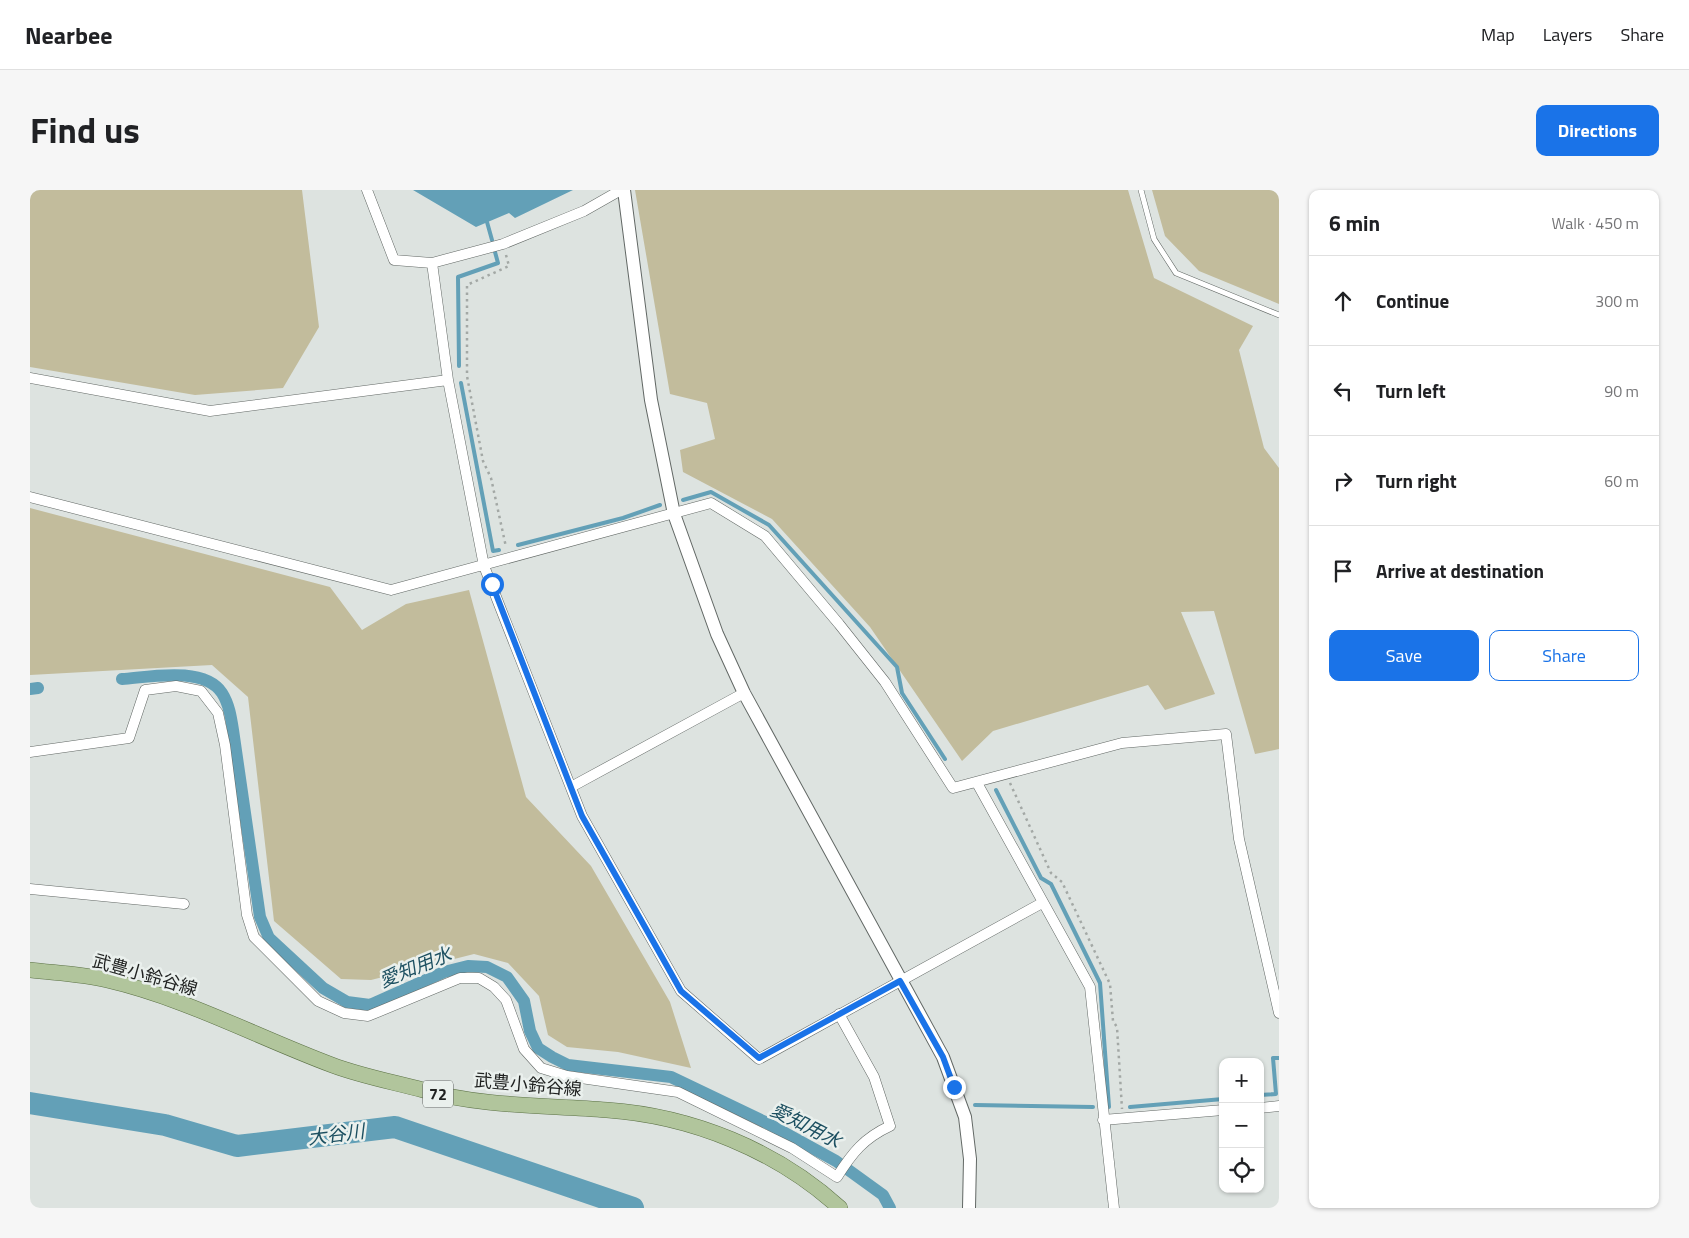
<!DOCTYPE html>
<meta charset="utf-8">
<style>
:root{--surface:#fff;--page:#f6f6f6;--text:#202124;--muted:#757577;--line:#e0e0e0;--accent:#1a73e8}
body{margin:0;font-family:"Titillium Web","Noto Sans JP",sans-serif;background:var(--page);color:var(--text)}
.controls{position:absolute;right:15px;bottom:15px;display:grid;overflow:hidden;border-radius:10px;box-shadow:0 1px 4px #0004}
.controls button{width:45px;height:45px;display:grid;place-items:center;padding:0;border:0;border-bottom:1px solid var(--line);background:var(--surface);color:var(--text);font:25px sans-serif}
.stop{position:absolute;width:15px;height:15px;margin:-11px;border:4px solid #1a73e8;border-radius:50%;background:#fff}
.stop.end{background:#1a73e8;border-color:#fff;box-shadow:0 1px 5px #0008}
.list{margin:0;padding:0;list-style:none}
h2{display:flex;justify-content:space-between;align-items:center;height:65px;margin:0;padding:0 20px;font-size:21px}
h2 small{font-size:16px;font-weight:400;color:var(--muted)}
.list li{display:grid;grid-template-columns:32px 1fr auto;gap:15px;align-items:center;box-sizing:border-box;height:90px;padding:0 20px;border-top:1px solid var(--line)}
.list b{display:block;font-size:19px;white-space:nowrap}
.list em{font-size:16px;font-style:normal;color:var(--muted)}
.actions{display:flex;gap:10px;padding:15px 20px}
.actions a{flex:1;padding:11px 0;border:1px solid var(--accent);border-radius:10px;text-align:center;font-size:18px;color:var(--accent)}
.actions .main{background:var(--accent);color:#fff}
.icon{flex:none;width:28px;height:28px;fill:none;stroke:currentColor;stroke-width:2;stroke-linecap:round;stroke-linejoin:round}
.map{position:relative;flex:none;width:1249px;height:1018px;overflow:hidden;border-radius:10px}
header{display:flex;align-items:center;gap:30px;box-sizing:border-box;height:70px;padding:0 25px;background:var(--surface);border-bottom:1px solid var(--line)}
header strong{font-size:24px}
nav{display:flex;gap:28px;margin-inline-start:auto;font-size:18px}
.intro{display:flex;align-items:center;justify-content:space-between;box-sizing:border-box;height:120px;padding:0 30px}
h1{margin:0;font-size:35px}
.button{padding:12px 22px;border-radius:10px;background:var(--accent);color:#fff;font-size:18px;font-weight:700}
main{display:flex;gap:30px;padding:0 30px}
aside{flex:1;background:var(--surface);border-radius:10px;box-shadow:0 1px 4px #0004}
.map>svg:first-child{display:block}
.green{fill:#c2bc9c}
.water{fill:#63a0b7}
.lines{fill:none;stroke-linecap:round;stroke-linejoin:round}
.stream{stroke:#63a0b7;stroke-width:4}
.canal{stroke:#63a0b7;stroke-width:12}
.river{stroke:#63a0b7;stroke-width:22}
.service-casing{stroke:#626865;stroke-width:6}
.minor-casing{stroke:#626865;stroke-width:11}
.tertiary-casing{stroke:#626865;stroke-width:14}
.primary-casing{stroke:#5c7246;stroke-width:16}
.path{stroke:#a3a8a5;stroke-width:2.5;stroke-dasharray:2.5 4;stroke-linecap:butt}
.service{stroke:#fff;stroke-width:5}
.minor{stroke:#fff;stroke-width:10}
.tertiary{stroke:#fff;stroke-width:12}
.primary{stroke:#b1c59c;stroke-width:15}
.route{stroke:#1a73e8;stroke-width:6}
.labels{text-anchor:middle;stroke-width:5;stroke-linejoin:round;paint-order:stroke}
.shield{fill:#eaf0ed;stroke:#5c5f5e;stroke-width:1}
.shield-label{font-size:16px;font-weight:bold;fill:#1f2120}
.street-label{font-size:18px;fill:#1f2120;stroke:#eaf0ed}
.water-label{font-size:19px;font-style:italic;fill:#1d5061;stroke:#eaf0ed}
</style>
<header>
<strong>Nearbee</strong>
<nav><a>Map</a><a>Layers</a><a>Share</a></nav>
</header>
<div class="intro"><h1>Find us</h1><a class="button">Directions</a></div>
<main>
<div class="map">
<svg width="1249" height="1018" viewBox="0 0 1249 1018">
<rect width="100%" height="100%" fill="#dde3e0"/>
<path class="green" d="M0 0H272L289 137 253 198 165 205 0 177Z
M605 0H1098L1124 88 1223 136 1209 160 1234 258 1249 278V559L1225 564 1184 421 1151 422 1185 504 1135 520 1118 495 963 541 932 571 840 437 742 329 653 282 650 260 685 249 677 213 640 204Z
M1122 0H1249V114L1169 81 1135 46Z
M0 318 300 397 332 440 376 414 439 400 496 607 561 676 640 812 661 878 588 862 537 857 518 845 509 806 478 773 444 764 341 790 311 789 244 731 218 507 182 475 0 485Z"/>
<path class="water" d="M383 0H543L485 28 479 23 446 37Z"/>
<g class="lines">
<path class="stream" d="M457 32 462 50
M429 176 428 87 468 73 465 62
M431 193 463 361 469 360
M653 310 681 302 739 335 867 477 872 503 915 569
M488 355 593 328 630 315
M966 600 1011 688 1021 694 1070 793 1079 917
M1230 905 1246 904 1243 868H1249
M945 915 1063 917
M1100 917 1193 909"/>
<path class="canal" d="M92 489C120 487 174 476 192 503 199 514 201 527 203 540L230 727 239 748 293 798 317 812 340 815 414 782 438 776 457 777 477 787 494 811 500 841 508 858 522 867 538 875 641 887 735 932 806 971 853 1005 860 1018
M0 499 8 498"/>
<path class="river" d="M0 913 135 935 207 956 365 937 603 1018"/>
<defs>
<path id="service" d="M1111 0 1124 49 1146 83 1249 125"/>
<path id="minor" d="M337 0 364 70 402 73 473 54 554 21 591 0
M402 73 418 190 454 376 552 626 651 801 729 869 1012 713
M0 188 180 221 418 190
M0 307 361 400 681 313 735 346 809 434 855 492 923 598 1092 553 1196 544 1209 649 1249 823
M0 562 99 548 115 500 146 496 171 501 188 523 195 555 217 725 224 747 288 811 314 823 338 826 430 788H449L464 797 476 810 494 859 511 878 537 886 648 902 762 958 807 987C822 963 834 948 860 936L844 887 809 824
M947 593 1060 797 1084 1018
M541 597 714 503
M0 699 154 714
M1230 918 1249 916
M1073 930 1193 920"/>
<path id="tertiary" d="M594 0 621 210 644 324 687 444 714 503 913 867 935 927 940 969 939 1018"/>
<path id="primary" d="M0 780C25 783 52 784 77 790 155 808 227 847 302 875 331 886 363 892 393 900 452 917 516 915 577 920 662 926 746 960 810 1018"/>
</defs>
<use href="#service" class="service-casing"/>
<use href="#minor" class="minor-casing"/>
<use href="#tertiary" class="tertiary-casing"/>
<use href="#primary" class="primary-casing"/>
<path class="path" d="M476 65 479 76 437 95V186L453 271 461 288 476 357
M980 593 1021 683 1032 692 1080 794 1083 831 1087 837 1092 919"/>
<use href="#service" class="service"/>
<use href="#minor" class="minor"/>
<use href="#tertiary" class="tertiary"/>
<use href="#primary" class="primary"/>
</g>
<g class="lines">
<path class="route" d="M462 394 552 626 624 753 651 801 729 868 870 791 913 867 924 897"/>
</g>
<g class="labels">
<rect class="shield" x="393" y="890.5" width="30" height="27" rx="4"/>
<g class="shield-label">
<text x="408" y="910">72</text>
</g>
<g class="street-label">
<text transform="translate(115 785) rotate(16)" y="6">武豊小鈴谷線</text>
<text transform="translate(498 895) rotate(5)" y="6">武豊小鈴谷線</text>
</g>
<g class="water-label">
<text transform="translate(385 777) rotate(-22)" y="7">愛知用水</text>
<text transform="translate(776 935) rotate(27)" y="7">愛知用水</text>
<text transform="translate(306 944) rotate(-7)" y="7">大谷川</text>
</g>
</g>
</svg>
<div class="controls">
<button>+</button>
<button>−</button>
<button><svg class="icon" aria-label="locate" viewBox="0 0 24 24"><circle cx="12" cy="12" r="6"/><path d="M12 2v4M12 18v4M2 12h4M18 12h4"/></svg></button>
</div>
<div class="stop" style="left:462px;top:394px"></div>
<div class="stop end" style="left:924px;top:897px"></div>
</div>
<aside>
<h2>6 min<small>Walk · 450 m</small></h2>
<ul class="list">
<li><svg class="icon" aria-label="ahead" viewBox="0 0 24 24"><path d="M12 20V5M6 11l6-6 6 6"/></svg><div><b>Continue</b></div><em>300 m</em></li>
<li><svg class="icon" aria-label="left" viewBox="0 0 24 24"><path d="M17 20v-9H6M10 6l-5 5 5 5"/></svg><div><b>Turn left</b></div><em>90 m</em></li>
<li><svg class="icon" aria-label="right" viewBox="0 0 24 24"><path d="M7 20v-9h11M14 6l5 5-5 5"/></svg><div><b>Turn right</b></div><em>60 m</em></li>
<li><svg class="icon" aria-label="arrive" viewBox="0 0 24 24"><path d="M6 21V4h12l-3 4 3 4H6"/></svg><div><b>Arrive at destination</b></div></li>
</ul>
<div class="actions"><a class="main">Save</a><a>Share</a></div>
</aside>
</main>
